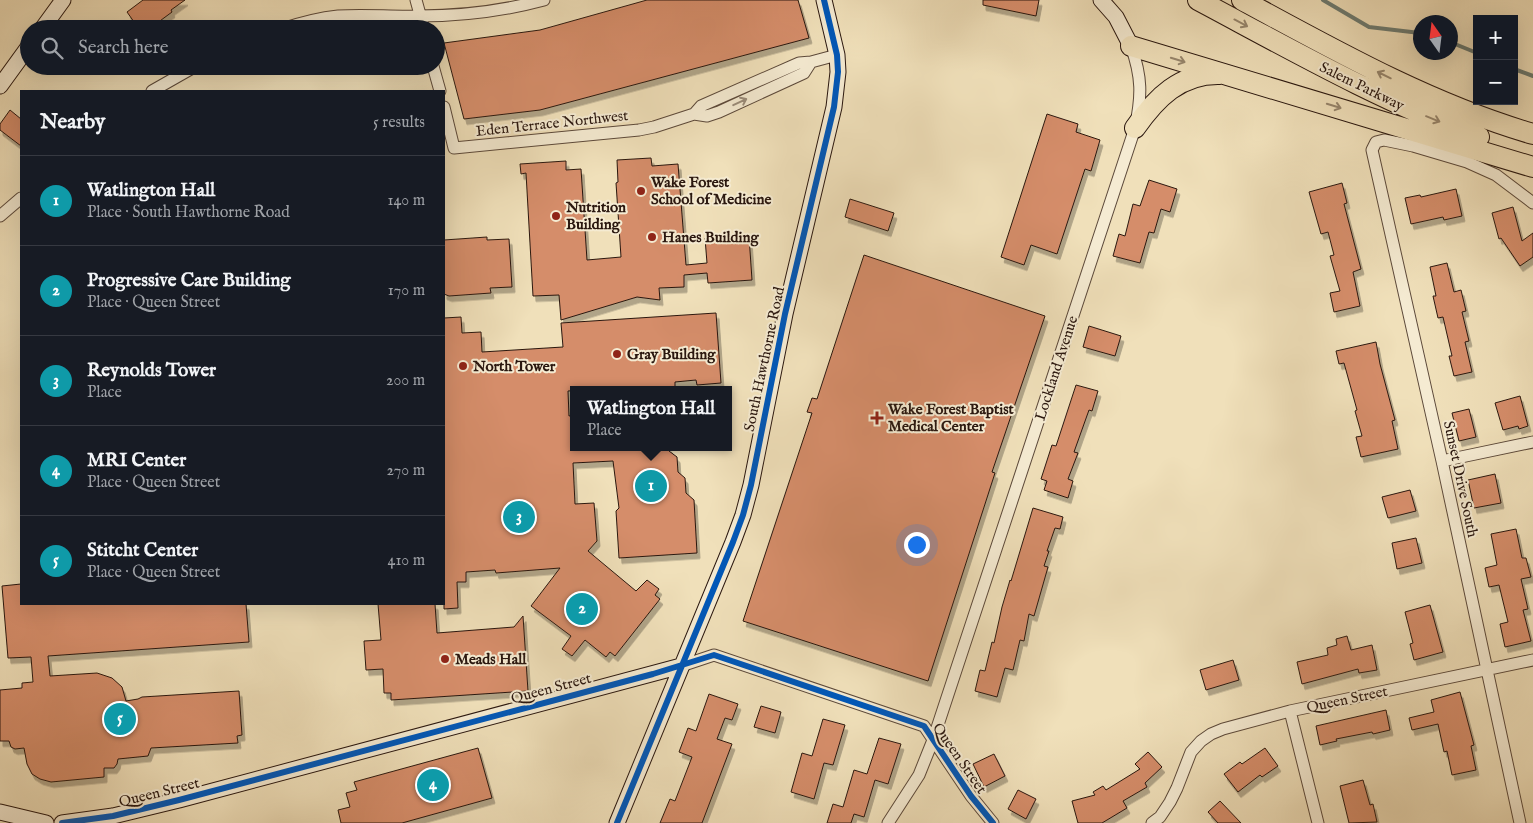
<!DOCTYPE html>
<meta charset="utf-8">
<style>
:root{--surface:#171b24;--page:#242831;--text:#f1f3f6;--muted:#9ea1a6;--line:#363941;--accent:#c59692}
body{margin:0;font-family:"IM FELL English",serif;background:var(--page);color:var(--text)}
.controls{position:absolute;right:15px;top:15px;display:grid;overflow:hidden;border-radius:0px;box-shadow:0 5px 20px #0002}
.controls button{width:45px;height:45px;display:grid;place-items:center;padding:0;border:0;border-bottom:1px solid var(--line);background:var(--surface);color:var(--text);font:25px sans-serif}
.compass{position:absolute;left:1413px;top:15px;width:45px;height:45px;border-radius:50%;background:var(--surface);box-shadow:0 5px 20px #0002;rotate:346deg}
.you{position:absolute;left:916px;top:544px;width:18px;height:18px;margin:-12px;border:4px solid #fff;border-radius:50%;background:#1a73e8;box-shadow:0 0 0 8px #1a73e833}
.badge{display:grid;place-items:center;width:32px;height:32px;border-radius:50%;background:var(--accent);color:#fff;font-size:16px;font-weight:700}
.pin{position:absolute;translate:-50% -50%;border:2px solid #fff;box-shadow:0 1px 5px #0006}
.popup{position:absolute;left:570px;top:386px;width:162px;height:65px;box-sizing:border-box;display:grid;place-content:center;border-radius:0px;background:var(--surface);filter:drop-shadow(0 1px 4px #0005);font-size:16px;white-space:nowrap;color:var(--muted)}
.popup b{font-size:19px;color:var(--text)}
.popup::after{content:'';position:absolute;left:50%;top:100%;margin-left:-10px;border:10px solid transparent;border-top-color:var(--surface)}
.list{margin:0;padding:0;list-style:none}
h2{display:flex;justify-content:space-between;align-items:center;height:65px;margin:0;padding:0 20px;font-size:21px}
h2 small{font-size:16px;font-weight:400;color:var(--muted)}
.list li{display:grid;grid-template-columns:32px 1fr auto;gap:15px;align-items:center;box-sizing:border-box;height:90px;padding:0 20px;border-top:1px solid var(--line)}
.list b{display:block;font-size:19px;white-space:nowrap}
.list p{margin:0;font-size:16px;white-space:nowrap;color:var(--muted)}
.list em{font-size:16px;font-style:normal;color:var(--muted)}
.icon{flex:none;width:28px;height:28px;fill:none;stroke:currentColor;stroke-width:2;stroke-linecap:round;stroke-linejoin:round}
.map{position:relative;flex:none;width:1533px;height:823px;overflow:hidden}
.search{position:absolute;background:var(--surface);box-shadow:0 5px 20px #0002;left:20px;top:20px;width:425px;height:55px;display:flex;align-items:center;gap:12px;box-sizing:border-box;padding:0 18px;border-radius:28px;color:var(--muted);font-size:19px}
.panel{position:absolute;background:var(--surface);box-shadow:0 5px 20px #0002;left:20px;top:90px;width:425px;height:515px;border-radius:0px}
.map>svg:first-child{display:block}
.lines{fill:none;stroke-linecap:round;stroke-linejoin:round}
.stream{stroke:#6d7b71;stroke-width:4}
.building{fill:#d58d6a;stroke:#2a170f;filter:url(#shadow)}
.street-casing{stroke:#5c493a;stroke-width:13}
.secondary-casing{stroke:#2a170f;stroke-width:17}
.highway-casing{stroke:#2a170f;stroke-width:22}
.street{stroke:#f5ebd2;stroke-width:11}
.secondary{stroke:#f5ebd2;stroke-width:15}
.highway{stroke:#f0e0ba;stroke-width:20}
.cycleway-casing{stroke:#f5ebd2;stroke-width:9}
.cycleway{stroke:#0057b8;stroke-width:6}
.oneway{stroke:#97866d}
.oneway2{stroke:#9a8c7a}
.poi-dot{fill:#8f2418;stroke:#f5ebd2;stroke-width:2}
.labels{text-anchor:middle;stroke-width:4;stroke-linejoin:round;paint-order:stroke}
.street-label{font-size:15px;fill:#2a170f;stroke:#f5ebd2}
.poi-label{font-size:15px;font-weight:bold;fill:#2a170f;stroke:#f5ebd2;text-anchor:start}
</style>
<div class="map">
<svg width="1533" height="823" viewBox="0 0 1533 823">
<defs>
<filter id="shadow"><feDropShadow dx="3" dy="5.5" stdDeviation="0" flood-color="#0004"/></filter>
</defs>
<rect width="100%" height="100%" fill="#f0e0ba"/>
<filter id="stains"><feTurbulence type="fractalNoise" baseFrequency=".004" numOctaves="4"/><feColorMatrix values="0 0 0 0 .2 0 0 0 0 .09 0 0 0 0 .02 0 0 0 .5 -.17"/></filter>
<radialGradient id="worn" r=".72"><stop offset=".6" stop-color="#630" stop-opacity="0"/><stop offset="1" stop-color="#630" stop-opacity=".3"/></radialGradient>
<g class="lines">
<path class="stream" d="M1323 0 1369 27 1420 33
M1450 42 1477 53
M1514 69 1533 76"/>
</g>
<path class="building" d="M143 0H185L171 10 172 12 149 29H139L127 12Z
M647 0H798L809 38 540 110 464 119 444 43 540 30Z
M983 0H1039L1036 16 983 5Z
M10 110 21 119V146L0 130V124Z
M1047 114 1078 124 1076 132 1100 140 1091 171 1085 169 1057 254 1031 245 1024 265 1001 257Z
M651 158 652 166 678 164 686 265 707 263 705 238 749 236 752 280 708 283 707 273 684 275V287L659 288 660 300 637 297 561 320 559 295 533 296 526 173 521 174 520 164 566 161V170L581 169 587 260 621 257 616 183 618 182 617 160Z
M1149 180 1177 189 1170 212 1161 209 1154 233 1149 232 1140 263 1113 256 1119 234 1125 236 1133 204 1140 206Z
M1342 183 1347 203 1344 204 1361 269 1353 272 1360 306 1334 312 1330 293 1340 291 1330 256 1334 255 1328 232 1321 234 1309 192Z
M1456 189 1462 216 1444 220 1443 217 1411 224 1405 198 1420 195 1421 197Z
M850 199 894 213 888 231 845 217Z
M1513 207 1522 241 1533 233V257L1520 266 1501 238 1499 239 1492 213Z
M487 237V240L509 239 512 287 490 288 491 293 449 296 444 294V240Z
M864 255 1045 316 992 472 995 473 928 681 743 621 812 413 807 412 812 398 817 399Z
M1447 263 1454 292 1461 290 1466 311 1462 312 1469 341 1465 342 1472 372 1454 376 1449 356H1452L1443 317 1438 318 1433 296H1436L1430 267Z
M716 313 721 383 697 385 696 380 675 382V390L600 389 568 391 569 416 574 415V447H669V451L677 457 678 472 685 478 686 493 694 500 697 553 619 558 616 511 619 508 613 461 573 463 575 504 594 503 597 541 588 551 636 591 647 580 659 589 655 595 660 599 615 656 610 652 606 657 585 640 572 656 562 649 571 636 531 606 560 568 496 573 495 570 466 572V582H457L458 608 444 609V318L461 317 462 333 481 332 482 352 563 347 561 323Z
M1089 326 1121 336 1115 356 1083 347Z
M1376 342 1380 364 1395 420 1392 421 1398 449 1361 457 1356 437 1362 436 1355 411 1357 410 1344 363 1339 364 1336 351Z
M1076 385 1098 391 1092 411 1089 410 1074 452 1078 453 1068 479 1073 481 1068 498 1044 490 1047 481 1041 479 1052 445 1056 446Z
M1520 396 1528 426 1519 429 1518 426 1503 430 1495 403Z
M1469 409 1476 437 1459 441 1452 413Z
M1495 474 1501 503 1474 508 1468 480Z
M1410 490 1416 511 1388 518 1382 497Z
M1033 508 1063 517 1060 529 1055 528 1047 551H1049L1044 566 1048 567 1034 616 1029 614 1024 641 1020 640 1013 670 1005 668 997 697 975 691 980 670 985 671 992 642 994 643 1002 607 1010 580 1011 581Z
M1516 529 1522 558H1526L1531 577 1521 579 1528 609 1523 610 1531 641 1505 647 1500 624 1508 622 1499 585 1489 587 1485 568 1497 565 1491 534Z
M1416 538 1422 563 1397 569 1392 543Z
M21 584V604H246L249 642 48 656 50 676 97 673 112 678 122 687 126 701 138 699 142 697 239 691 242 735 237 736 238 743 151 748 148 756 118 759 117 764 114 768H104V777L51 782 40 779 32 774 27 764 24 748 15 749 11 747 9 741H0V690L22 688V683L33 682 31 657 8 658 2 586Z
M378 604H435L437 633 514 627 523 616 528 691 391 700V693H384L383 669 366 670 364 641 381 640Z
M1430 605 1443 652 1414 660 1410 644 1413 643 1405 612Z
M1347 636 1351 650 1372 645 1377 670 1359 673 1358 669 1302 684 1297 662 1328 655 1327 648 1337 645 1336 639Z
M1233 660 1239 680 1206 690 1200 670Z
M1460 692 1474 745 1471 746 1476 770 1452 775 1447 751 1444 752 1438 724 1412 730 1409 718 1434 712 1431 700Z
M709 694 738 704 732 720 725 718 717 739 732 744 702 823H660L670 799 675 801 692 757 679 752 688 728 696 731Z
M761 706 781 712 775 733 754 727Z
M1386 710 1390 730 1373 734 1372 732 1336 739 1337 741 1320 745 1316 726Z
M823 719 845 725 833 765 824 763 814 799 791 792 802 753 812 756Z
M879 738 901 744 888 784 875 780 864 817 854 814 851 823H827L833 804 843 807 854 770 867 774Z
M478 748 492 798 402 823H341L338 810 350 807 346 793 357 790 354 782Z
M1265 748 1278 766 1262 777 1260 775 1238 792 1224 774 1240 762 1242 764Z
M1148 752 1162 767 1145 783 1147 787 1123 801 1127 808 1102 823H1078L1072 801 1095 795 1093 792 1103 786 1106 790 1140 769 1135 764Z
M994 754 1005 776 984 787 973 764Z
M1363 780 1370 805 1373 804 1377 822 1349 823 1340 786Z
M1018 790 1036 799 1026 819 1008 809Z
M1220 801 1241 823H1218L1208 812Z"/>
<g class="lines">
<defs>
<path id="street" d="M416 0 424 29
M282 29C300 23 319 18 338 16 365 14 392 17 419 16 461 16 503 11 544 0
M433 66 440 91
M152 91 196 66
M444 107 454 148 639 130 654 127 694 114 707 116 719 112 804 73 811 62
M694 114 701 106 799 63 811 62 837 55
M0 216 21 198
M1442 461 1533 442
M681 666 714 655 924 726 971 796 993 823
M1290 711 1318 823
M888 823 919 775 933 740 1135 128C1142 96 1142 77 1131 46
M1152 823 1160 817 1170 802 1177 788 1191 752 1201 741 1211 734 1223 729 1290 711 1533 660
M1520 823 1442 461 1372 150 1376 142 1384 140 1413 146 1467 162 1496 175 1533 203"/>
<path id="secondary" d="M1101 0 1116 17 1131 46
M42 29 63 0
M0 86 29 46
M0 812 46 823
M62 823 113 816 179 800 681 666
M617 823 733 542 743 515 751 485 785 314 834 107 838 72 837 55 824 0"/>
<path id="highway" d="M1198 0C1290 49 1381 101 1479 137
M1242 0C1336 51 1430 104 1533 134
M1131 46 1533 167
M1135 128C1156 98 1180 73 1220 74"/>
</defs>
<use href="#street" class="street-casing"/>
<use href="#secondary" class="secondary-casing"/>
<use href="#highway" class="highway-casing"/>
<use href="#street" class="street"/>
<use href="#secondary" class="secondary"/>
<use href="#highway" class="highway"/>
<defs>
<path id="cycleway" d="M62 823 113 816 179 800 653 674 714 655 924 726 971 796 993 823
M617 823 733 542 743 515 751 485 785 314 834 107 838 72 837 55 824 0"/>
</defs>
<use href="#cycleway" class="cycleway-casing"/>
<use href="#cycleway" class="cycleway"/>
</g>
<defs><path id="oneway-shaft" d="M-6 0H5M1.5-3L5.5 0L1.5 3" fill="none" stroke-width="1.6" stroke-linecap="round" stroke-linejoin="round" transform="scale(1.25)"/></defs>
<g class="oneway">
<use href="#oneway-shaft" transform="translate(1241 23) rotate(28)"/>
<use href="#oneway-shaft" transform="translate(1178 60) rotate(17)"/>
<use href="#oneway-shaft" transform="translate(1384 75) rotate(-154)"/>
<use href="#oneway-shaft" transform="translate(1334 106) rotate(17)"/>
<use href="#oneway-shaft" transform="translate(1433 119) rotate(22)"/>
</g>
<use class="oneway2" href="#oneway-shaft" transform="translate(740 102) rotate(-25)"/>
<g class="poi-dot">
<circle cx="641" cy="191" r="5"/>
<circle cx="556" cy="216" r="5"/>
<circle cx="652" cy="237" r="5"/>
<circle cx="617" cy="354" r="5"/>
<circle cx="463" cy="366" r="5"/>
<path d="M874.5 410.5h5v5h5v5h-5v5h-5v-5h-5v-5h5z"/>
<circle cx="445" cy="659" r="5"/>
</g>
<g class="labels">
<g class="street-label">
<text transform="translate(1362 86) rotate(26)" y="5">Salem Parkway</text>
<text transform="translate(552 123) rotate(-6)" y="5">Eden Terrace Northwest</text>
<text transform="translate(764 359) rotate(-78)" y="5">South Hawthorne Road</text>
<text transform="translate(1056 368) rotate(-72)" y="5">Lockland Avenue</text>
<text transform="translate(1461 479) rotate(78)" y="5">Sunset Drive South</text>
<text transform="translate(551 688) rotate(-15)" y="5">Queen Street</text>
<text transform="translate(1347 699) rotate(-12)" y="5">Queen Street</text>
<text transform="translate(960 758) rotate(55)" y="5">Queen Street</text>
<text transform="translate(159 792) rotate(-14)" y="5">Queen Street</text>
</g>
<g class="poi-label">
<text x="651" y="187">Wake Forest<tspan x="651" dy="17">School of Medicine</tspan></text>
<text x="566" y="212">Nutrition<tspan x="566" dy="17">Building</tspan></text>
<text x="662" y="242">Hanes Building</text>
<text x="627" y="359">Gray Building</text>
<text x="473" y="371">North Tower</text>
<text x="888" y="414">Wake Forest Baptist<tspan x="888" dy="17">Medical Center</tspan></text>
<text x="455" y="664">Meads Hall</text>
</g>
</g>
<rect width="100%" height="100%" filter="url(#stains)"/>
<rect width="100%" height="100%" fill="url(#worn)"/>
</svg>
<div class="controls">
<button>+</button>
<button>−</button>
</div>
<svg class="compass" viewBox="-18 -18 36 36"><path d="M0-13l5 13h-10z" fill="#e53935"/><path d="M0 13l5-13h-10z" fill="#9ea1a6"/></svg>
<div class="you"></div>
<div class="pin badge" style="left:651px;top:486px;background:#0f9aa8">1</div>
<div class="popup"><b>Watlington Hall</b>Place</div>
<div class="pin badge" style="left:582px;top:609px;background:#0f9aa8">2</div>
<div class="pin badge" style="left:519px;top:517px;background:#0f9aa8">3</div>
<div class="pin badge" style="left:433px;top:785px;background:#0f9aa8">4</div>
<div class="pin badge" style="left:120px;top:719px;background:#0f9aa8">5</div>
<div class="search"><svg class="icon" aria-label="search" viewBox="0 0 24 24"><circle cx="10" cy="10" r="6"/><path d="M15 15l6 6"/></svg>Search here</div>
<section class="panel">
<h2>Nearby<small>5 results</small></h2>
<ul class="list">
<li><span class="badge" style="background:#0f9aa8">1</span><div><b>Watlington Hall</b><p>Place · South Hawthorne Road</p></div><em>140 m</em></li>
<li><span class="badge" style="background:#0f9aa8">2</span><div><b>Progressive Care Building</b><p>Place · Queen Street</p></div><em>170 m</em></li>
<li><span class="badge" style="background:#0f9aa8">3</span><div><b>Reynolds Tower</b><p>Place</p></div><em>200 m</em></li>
<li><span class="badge" style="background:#0f9aa8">4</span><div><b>MRI Center</b><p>Place · Queen Street</p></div><em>270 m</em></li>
<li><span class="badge" style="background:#0f9aa8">5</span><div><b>Stitcht Center</b><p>Place · Queen Street</p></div><em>410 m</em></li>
</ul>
</section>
</div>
